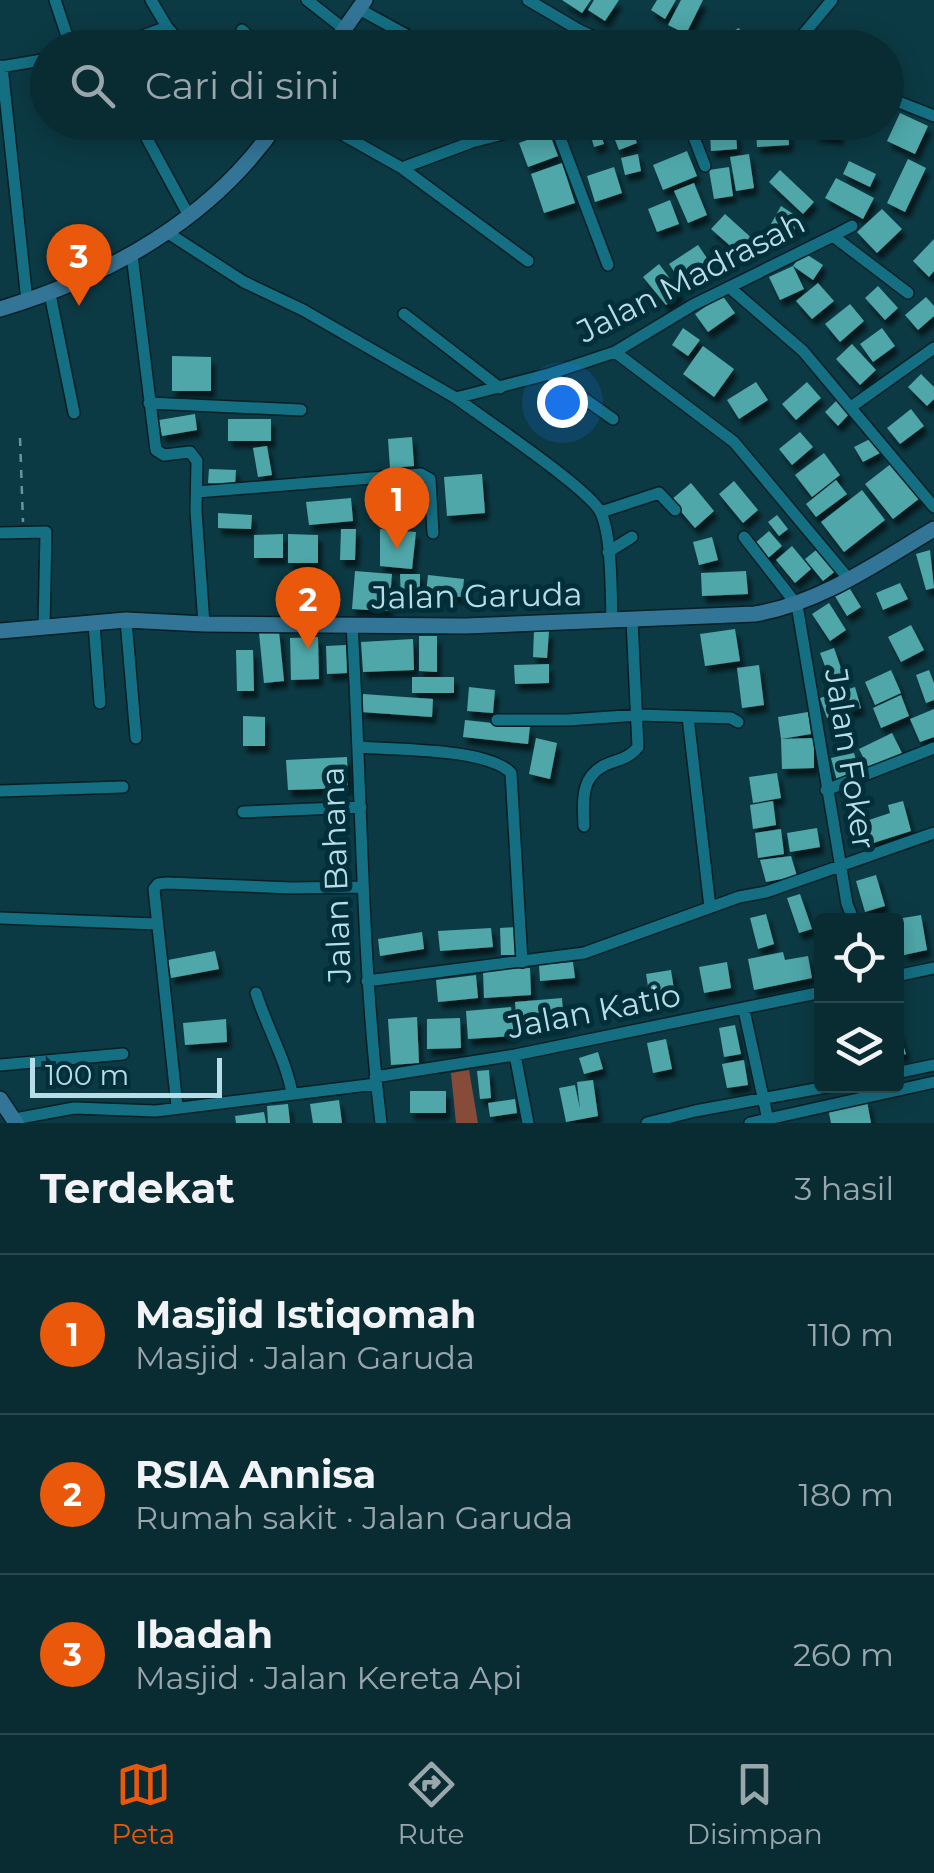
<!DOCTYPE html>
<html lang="id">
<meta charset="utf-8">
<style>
:root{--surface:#092c33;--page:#17383f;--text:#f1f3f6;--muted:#99a7ac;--line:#29484e;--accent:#ea580c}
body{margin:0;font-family:Montserrat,sans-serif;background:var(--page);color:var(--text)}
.controls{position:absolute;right:30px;bottom:30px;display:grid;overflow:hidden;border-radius:10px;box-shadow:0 5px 25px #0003}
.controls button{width:90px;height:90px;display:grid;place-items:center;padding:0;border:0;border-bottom:2px solid var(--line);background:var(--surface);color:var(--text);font:50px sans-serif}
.scale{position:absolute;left:30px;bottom:25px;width:192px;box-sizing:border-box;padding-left:10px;border:5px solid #b7dde8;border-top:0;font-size:28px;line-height:35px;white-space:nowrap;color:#b7dde8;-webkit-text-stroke:8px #002f3a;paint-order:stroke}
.you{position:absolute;left:562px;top:402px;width:35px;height:35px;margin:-25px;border:8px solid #fff;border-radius:50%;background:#1a73e8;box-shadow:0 0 0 15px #1a73e833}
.badge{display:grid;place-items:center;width:65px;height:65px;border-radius:50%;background:var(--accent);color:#fff;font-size:32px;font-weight:700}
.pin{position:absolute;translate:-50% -82px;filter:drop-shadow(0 2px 5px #0008)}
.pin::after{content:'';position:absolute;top:52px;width:35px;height:30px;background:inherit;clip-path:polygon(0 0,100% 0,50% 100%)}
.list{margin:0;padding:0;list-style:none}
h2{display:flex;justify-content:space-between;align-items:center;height:130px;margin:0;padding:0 40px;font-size:42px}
h2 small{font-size:32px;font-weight:400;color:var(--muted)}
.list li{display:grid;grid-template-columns:65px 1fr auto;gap:30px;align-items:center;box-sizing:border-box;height:160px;padding:0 40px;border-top:2px solid var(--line)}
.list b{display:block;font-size:38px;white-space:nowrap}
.list p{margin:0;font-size:32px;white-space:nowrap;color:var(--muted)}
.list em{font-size:32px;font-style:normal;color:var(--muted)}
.icon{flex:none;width:55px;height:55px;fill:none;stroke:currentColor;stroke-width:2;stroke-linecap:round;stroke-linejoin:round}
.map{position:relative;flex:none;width:934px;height:1123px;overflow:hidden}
.search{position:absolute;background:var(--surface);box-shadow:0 5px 25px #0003;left:30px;right:30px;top:30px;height:110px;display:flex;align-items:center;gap:25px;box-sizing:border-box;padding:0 35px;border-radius:55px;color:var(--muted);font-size:38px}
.sheet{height:610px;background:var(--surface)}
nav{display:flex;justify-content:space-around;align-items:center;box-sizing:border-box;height:140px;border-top:2px solid var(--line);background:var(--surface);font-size:28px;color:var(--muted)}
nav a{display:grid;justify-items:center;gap:5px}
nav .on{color:var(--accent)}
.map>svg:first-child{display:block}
.forest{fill:#874b3a}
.building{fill:#4fa7a9;filter:url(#shadow)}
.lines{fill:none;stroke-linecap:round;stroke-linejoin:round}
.street-casing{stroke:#051f25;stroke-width:14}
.secondary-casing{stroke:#051f25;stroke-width:18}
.path{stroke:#69939d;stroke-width:2.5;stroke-dasharray:8 8;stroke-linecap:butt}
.street{stroke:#146f83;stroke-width:11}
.secondary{stroke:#337597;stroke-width:15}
.labels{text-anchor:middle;stroke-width:10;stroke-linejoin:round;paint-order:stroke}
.street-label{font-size:32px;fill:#b7dde8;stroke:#002f3a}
</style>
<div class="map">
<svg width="934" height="1123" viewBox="0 0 934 1123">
<defs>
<filter id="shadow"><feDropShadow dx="4" dy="7" stdDeviation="2.5" flood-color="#0009"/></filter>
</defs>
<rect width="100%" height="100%" fill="#0c3a44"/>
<path class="forest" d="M469 1070 478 1123H456L451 1073Z"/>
<path class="building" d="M562 0H591L582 13Z
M594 0H619L605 21 588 10Z
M657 0H676L665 19 651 10Z
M681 0H703L686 34 668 25Z
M739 28 749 48H727L722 37Z
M673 30 693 45 691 48H661Z
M900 113 928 126 915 154 887 141Z
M587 122H597L604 144 594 147Z
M608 122H629L637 143 619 150Z
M817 122H841L839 138 815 135Z
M788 129 789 145 757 147 756 130Z
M736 131 737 149 711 151 710 133Z
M549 132 558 156 528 167 519 143Z
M687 151 697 176 663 190 653 165Z
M638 154 641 171 625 175 621 158Z
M749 154 754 188 736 191 730 157Z
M908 159 926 168 905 212 887 203Z
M849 161 876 174 870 187 843 174Z
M562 163 575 203 544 213 531 174Z
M614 167 622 193 595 202 587 176Z
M729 167 733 196 714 199 709 170Z
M780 170 814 202 803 214 769 182Z
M836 178 874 198 863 219 825 198Z
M694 183 707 215 688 223 674 191Z
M670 200 679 224 657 232 648 209Z
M781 206 801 219 791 236 771 224Z
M882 209 902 229 877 253 857 232Z
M725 214 756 242 743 257 711 229Z
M934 239V271L929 277 913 261Z
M698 245 711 264 682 283 669 264Z
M803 252 823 265 813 280 793 266Z
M659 264 681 293 666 305 643 277Z
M793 266 804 289 780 300 769 277Z
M818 283 834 301 812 319 796 301Z
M878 286 898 308 885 320 865 298Z
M722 295 735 313 708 332 695 314Z
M926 297 934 306V316L918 330 905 315Z
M850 304 864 321 840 342 825 324Z
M683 328 700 340 688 356 672 345Z
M882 328 895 346 873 362 860 344Z
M852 344 876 370 860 385 836 359Z
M703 346 734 369 714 397 683 374Z
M172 356 211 357V391H172Z
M921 374 934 387V399L927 406 908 387Z
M756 382 768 400 739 419 727 400Z
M807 382 821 398 796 420 782 404Z
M837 400 850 413 838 426 825 412Z
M911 409 924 426 900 444 887 428Z
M195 414 197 430 162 436 159 420Z
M228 419H271V441H228Z
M800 432 813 447 792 465 779 449Z
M412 437 414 466 390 468 388 439Z
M872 438 880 453 863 462 854 447Z
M267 446 272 475 258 477 253 448Z
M824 453 840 475 812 497 795 475Z
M892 463 920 498 893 519 865 484Z
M209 469 236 470 235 485 208 483Z
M482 474 485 513 447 516 444 477Z
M836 480 847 494 816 517 806 504Z
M734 481 758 510 743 523 719 494Z
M691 483 714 511 695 528 671 500Z
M412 489 414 514 380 516 378 492Z
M862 490 885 520 844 552 821 522Z
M351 498 353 521 309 525 306 502Z
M218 513 252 515 251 529 218 528Z
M777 515 788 529 779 536 768 522Z
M341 529H356L355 560H340Z
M380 529 416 532 412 569 380 566Z
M769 531 782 546 767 559 754 544Z
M283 534V558H254V535Z
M288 534 318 535V563H288Z
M712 537 718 560 699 565 693 542Z
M792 546 811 569 795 583 776 560Z
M820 547 838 569 823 581 805 559Z
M930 550 934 588 926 590 916 554Z
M355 571 392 574 389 611 352 609Z
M746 571 748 594 702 596 701 573Z
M400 574H420V601H401Z
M428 575 464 579 462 597 426 594Z
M900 583 908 599 883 610 876 593Z
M847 584 861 607 847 616 833 593Z
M829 603 846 630 830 641 812 614Z
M911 625 924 650 901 662 888 637Z
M735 629 740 661 705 666 700 634Z
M534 630 549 631 547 658 533 657Z
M279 631 284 681 264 683 259 633Z
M419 636H437V672L419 671Z
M318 637 319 679 291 680 290 638Z
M413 639 414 670 363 672 361 642Z
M346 645 347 673 327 674 326 646Z
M834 648 844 677 831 682 820 653Z
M236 650H253L254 691H237Z
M549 664V683L515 684 514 665Z
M759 665 764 705 742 708 737 668Z
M891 670 901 693 875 705 865 682Z
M929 670 934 683V700L926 703 916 675Z
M412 677H454V693H412Z
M469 687 495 690 493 713 467 711Z
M855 687 861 708 827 718 820 698Z
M363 694 433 699 432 717 361 712Z
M901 695 909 716 881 728 873 708Z
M934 709V737L920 742 910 719Z
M808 712 811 734 781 739 778 717Z
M243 716 265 717V746H243Z
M465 720 530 727 528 744 463 737Z
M892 733 902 753 869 769 859 749Z
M536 738 557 743 550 779 529 774Z
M814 738V768L782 769 781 739Z
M854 753 860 775 837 781 831 758Z
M347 757 348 788 288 790 286 760Z
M777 773 781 798 753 803 749 777Z
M773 801 776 825 753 829 750 805Z
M903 801 911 831 867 845 860 823 890 813 888 805Z
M817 828 820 847 790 852 787 833Z
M781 829 784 854 758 858 755 833Z
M791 856 797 876 766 882 760 860Z
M876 875 885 906 865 912 856 881Z
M800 894 812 929 799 933 787 898Z
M766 914 774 944 758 949 750 918Z
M921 915 927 950 904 955 897 919Z
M517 927V955H501L500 928Z
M491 928 493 947 440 951 438 931Z
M422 932 424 949 380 956 378 939Z
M215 951 219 969 171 978 168 960Z
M783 952 785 960 808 956 812 978 754 990 748 959Z
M573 962 575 978 540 981 539 965Z
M727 962 731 988 704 993 699 967Z
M530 968 531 995 484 998 483 970Z
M671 970 675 996 650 999 646 974Z
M476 975 478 998 438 1002 436 980Z
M562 998 564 1026 517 1031 515 1002Z
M511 1007 514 1036 468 1039 466 1011Z
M417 1017 419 1063 391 1065 388 1019Z
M460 1018 461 1048 427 1049V1019Z
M226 1019 227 1042 185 1045 183 1023Z
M896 1022 906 1054 896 1057Z
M735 1025 741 1054 724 1057 719 1028Z
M666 1039 672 1069 653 1073 647 1043Z
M598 1052 603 1069 584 1074 579 1058Z
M744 1060 748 1085 727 1088 722 1064Z
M489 1070 491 1098 480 1099 477 1071Z
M593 1080 598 1116 566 1122 559 1088 575 1085 580 1109 577 1082Z
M410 1091H446V1113H410Z
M515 1099 517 1113 490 1117 488 1103Z
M339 1100 342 1123H313L310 1104Z
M867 1101 871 1123H831L828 1108Z
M288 1104 290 1123H268L267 1106Z
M264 1112 266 1123H236L235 1116Z"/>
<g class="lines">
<defs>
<path id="street" d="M55 0 71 48
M151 0 167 27 185 48
M307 0 344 29
M528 0 579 30 618 48
M359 9 430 48
M242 30 261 48
M110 48 167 27
M792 48 832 0
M2 66 27 301
M0 67 48 59
M886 97 934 116
M138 122 189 216
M251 122 266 140
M320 122 402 168 528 261
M554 122 608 265
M688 122 705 166
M402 168 472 142 548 122
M168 233 244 282 303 310 456 398 549 374 615 352 693 305 833 236 908 293
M833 236 852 226
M132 255 156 450 164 455 190 452 197 461 196 511 204 624
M729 287 803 351 934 507
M50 294 74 413
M404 314 500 388
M615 352 734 442 848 578
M549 374 613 419
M456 398C483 418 591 490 601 513 612 537 611 593 612 621
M149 403 301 410
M851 407 934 348
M197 492 421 474 430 479 433 533
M601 512 659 493 675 510
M0 533 46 532 44 627
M744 537 797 605 847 904 854 921
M608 552 632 537
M126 620 136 738
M94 624 100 703
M352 625C362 791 361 958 381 1123
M688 717 710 907
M497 720H568L639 715 731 718 738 722
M359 747C395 750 487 748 511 773L522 962
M826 790 934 748
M0 791 123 787
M243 812 361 807
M584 826C583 799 580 774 610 763 622 759 630 757 638 747L632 620
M0 918 156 924
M896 976 934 968
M367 981 584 953 739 897 766 892 934 833
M256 993C267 1028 285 1057 292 1093
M744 1010 768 1120
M515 1055 528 1123
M0 1065 123 1054
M896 1073 934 1065
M375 1077 515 1055 822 992
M177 1106 154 889 158 884 167 883 291 888 363 887
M15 1119 74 1108 156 1111 376 1084
M647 1123 695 1111 832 1086
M750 1123 934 1082"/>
<path id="secondary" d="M331 48 365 0
M0 309C108 277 214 218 278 122
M0 631 126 620 204 624 465 626 755 614C821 603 878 562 934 529
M0 1099 16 1123"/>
</defs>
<use href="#street" class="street-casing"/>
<use href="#secondary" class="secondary-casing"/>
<path class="path" d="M20 438 23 522"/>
<use href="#street" class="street"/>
<use href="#secondary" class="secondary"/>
</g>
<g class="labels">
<g class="street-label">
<text transform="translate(691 277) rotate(-27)" y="11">Jalan Madrasah</text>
<text transform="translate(477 596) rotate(-1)" y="11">Jalan Garuda</text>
<text transform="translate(850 759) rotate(81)" y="11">Jalan Foker</text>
<text transform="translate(336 875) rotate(-92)" y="11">Jalan Bahana</text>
<text transform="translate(594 1011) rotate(-11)" y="11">Jalan Katio</text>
</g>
</g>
</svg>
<div class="controls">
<button><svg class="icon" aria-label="locate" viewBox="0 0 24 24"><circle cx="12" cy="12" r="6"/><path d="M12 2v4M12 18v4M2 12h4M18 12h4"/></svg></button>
<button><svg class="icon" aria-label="layers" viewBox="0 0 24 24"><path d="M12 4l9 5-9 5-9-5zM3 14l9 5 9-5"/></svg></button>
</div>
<div class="scale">100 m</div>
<div class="you"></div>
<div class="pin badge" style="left:397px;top:549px">1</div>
<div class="pin badge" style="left:308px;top:649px">2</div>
<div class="pin badge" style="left:79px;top:306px">3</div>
<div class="search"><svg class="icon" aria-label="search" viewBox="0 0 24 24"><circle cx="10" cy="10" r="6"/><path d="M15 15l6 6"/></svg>Cari di sini</div>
</div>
<section class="sheet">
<h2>Terdekat<small>3 hasil</small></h2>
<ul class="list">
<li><span class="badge">1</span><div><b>Masjid Istiqomah</b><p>Masjid · Jalan Garuda</p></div><em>110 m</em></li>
<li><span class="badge">2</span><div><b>RSIA Annisa</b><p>Rumah sakit · Jalan Garuda</p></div><em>180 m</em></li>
<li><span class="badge">3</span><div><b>Ibadah</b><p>Masjid · Jalan Kereta Api</p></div><em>260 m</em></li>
</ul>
</section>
<nav>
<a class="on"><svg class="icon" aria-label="map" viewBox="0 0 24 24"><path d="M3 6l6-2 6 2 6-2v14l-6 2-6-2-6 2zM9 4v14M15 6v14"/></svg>Peta</a>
<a><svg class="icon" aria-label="directions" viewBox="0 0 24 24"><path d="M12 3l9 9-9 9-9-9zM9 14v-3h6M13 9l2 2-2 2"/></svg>Rute</a>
<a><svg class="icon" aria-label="saved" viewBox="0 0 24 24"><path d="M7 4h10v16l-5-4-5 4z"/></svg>Disimpan</a>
</nav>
